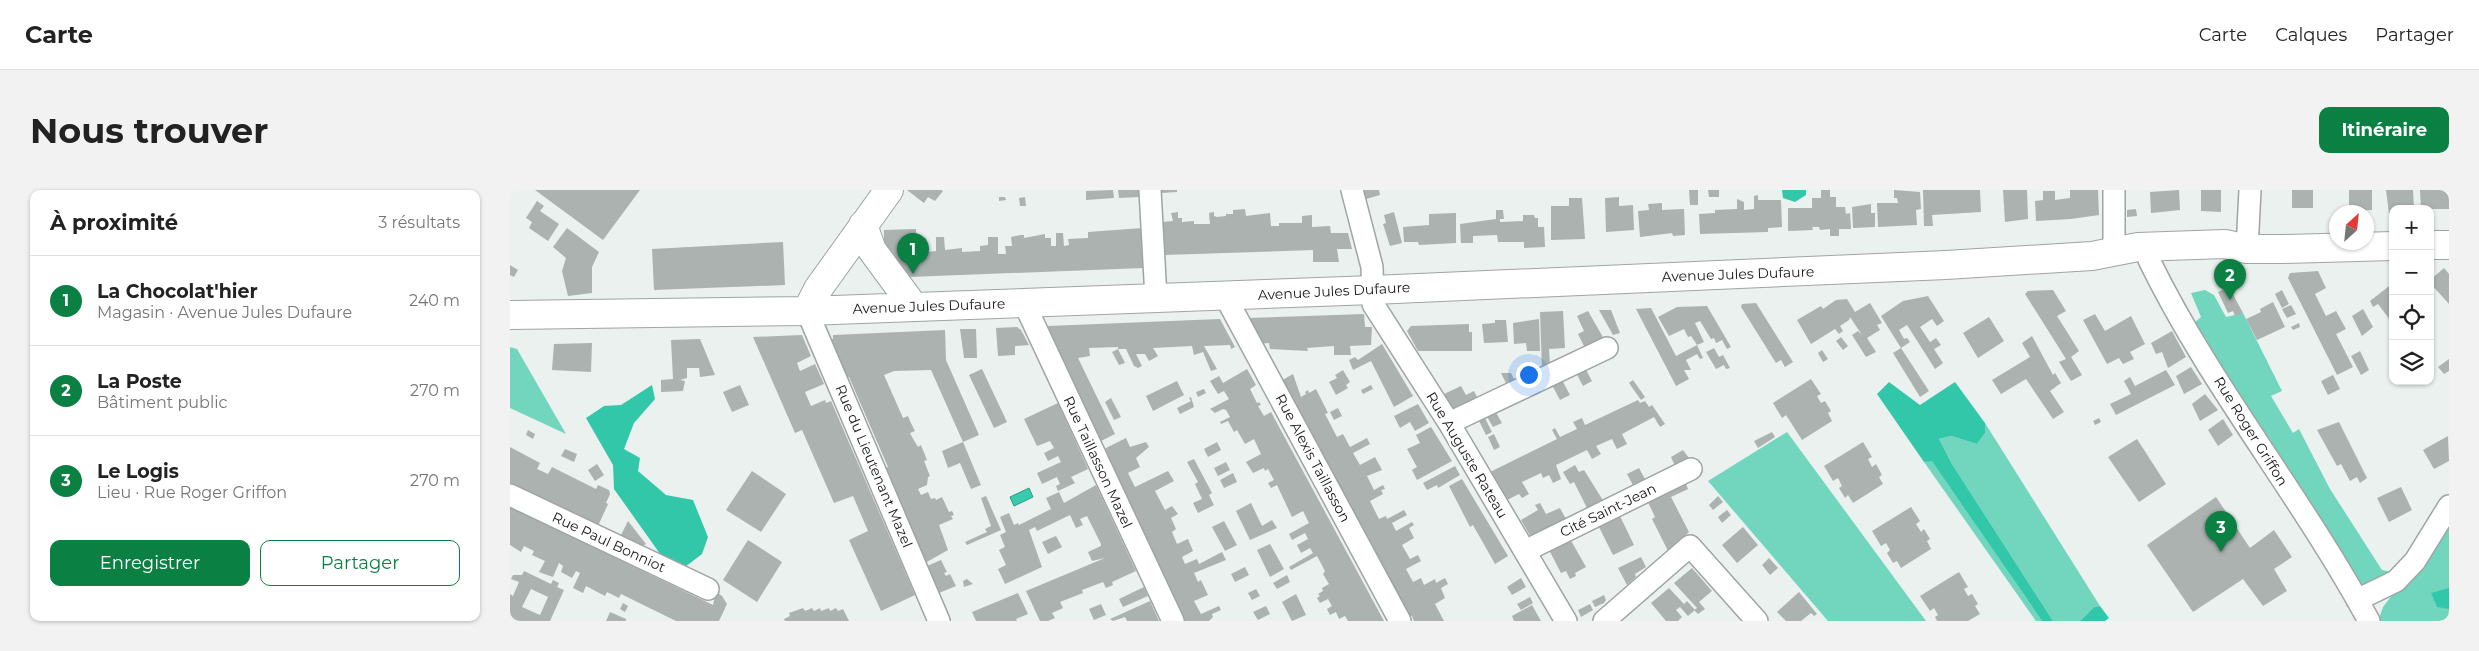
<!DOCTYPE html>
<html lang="fr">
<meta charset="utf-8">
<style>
:root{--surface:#fff;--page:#f2f2f2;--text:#222;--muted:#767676;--line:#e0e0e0;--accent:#0b8043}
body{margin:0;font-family:Montserrat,sans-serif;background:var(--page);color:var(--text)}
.controls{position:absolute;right:15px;top:15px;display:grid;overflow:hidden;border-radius:10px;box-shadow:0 1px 4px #0004}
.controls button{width:45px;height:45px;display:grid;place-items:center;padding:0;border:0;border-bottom:1px solid var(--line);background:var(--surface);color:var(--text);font:25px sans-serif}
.compass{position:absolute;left:1819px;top:15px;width:45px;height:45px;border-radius:50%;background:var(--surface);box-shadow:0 1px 4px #0004;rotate:27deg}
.you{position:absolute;left:1018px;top:184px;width:18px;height:18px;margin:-12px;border:4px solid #fff;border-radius:50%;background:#1a73e8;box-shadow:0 0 0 8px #1a73e833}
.badge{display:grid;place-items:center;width:32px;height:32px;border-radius:50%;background:var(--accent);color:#fff;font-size:16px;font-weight:700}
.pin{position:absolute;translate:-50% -41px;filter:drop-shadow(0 1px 2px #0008)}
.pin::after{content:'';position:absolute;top:26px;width:18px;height:15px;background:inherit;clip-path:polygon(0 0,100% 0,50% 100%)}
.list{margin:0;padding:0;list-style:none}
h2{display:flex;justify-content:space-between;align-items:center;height:65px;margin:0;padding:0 20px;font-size:21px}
h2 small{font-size:16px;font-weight:400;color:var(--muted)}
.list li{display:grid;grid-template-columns:32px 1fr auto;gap:15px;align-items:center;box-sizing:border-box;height:90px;padding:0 20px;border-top:1px solid var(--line)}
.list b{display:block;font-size:19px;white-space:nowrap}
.list p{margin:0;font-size:16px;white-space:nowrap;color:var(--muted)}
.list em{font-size:16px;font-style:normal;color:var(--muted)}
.actions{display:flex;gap:10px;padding:15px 20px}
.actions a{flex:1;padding:11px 0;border:1px solid var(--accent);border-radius:10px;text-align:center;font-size:18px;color:var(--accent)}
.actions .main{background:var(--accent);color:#fff}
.icon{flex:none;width:28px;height:28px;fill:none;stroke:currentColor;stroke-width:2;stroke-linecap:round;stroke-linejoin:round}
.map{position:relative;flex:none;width:1939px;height:431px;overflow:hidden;border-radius:10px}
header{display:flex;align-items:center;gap:30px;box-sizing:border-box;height:70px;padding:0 25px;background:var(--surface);border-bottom:1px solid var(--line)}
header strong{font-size:24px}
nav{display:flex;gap:28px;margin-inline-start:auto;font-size:18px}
.intro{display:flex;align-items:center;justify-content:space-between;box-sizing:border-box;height:120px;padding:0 30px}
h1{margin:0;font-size:35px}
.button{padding:12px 22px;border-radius:10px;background:var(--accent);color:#fff;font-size:18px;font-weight:700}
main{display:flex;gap:30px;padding:0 30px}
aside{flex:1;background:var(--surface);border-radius:10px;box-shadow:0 1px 4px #0004}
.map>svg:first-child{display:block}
.green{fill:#72d6be}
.forest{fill:#33c7aa}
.water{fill:#39cbae;stroke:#2f9682}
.building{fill:#abb2b0;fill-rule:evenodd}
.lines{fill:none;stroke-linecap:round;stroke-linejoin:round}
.minor-casing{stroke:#9ea5a3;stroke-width:24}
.major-casing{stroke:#9ea5a3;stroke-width:30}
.minor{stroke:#fff;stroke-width:21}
.major{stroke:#fff;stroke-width:28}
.labels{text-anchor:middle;stroke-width:5;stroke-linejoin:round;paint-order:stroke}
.street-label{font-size:14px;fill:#181b1a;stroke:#fff}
</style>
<header>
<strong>Carte</strong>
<nav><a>Carte</a><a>Calques</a><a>Partager</a></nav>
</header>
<div class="intro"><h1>Nous trouver</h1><a class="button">Itinéraire</a></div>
<main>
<aside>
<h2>À proximité<small>3 résultats</small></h2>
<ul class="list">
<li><span class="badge">1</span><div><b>La Chocolat'hier</b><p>Magasin · Avenue Jules Dufaure</p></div><em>240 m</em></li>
<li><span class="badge">2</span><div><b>La Poste</b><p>Bâtiment public</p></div><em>270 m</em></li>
<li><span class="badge">3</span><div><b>Le Logis</b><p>Lieu · Rue Roger Griffon</p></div><em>270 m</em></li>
</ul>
<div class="actions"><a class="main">Enregistrer</a><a>Partager</a></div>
</aside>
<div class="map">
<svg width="1939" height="431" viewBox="0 0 1939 431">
<rect width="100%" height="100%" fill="#eaf1ef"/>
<path class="green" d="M1695 100 1704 105 1716 127 1733 123 1772 201 1761 206 1783 243 1789 239 1820 299 1872 380 1882 382 1872 393 1844 397 1731 219 1696 149 1684 137V133L1691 127 1681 103Z
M0 157 7 159 56 244 0 218Z
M1475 233 1590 416 1584 417 1570 431H1543L1442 274 1429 249 1441 246 1467 254 1475 243Z
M1277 242 1416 431H1318L1198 291Z
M1422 270 1532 431H1526L1414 272Z
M1939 330V431H1868L1873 417Z"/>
<path class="forest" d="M1272 0H1296V5L1285 12 1273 8Z
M1379 192 1410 215 1445 192 1475 233V243L1467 254 1441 246 1429 249 1442 274 1543 431H1532L1422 271 1414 272 1367 204Z
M142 195 145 209 124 233 114 259 130 268 128 281 156 305 183 310 198 347 192 364 175 377 153 368 104 299 103 275 76 228 94 216 111 215Z
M1939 398V419L1927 417 1921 403Z
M1590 416 1599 428 1595 431H1570L1584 417Z"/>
<path class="water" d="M519 298 523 307 504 316 500 307Z"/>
<path class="building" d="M25 0H130L93 50Z
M397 0H431L433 1 425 11 418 7 414 13Z
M603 0 604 8 576 10V1Z
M608 0H629L630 7 609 8Z
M651 0H667V2L651 3Z
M854 0H869L870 5 856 9Z
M1179 0H1188V15H1180Z
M1198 0H1209V7H1199Z
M1311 0H1320V7H1326V17H1335L1336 24 1340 23 1341 39H1329V46H1320V39L1310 40 1309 37H1302L1303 40 1278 41V18H1302V8H1311Z
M1384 0 1410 2 1411 19 1406 20 1407 35 1368 37 1367 13H1388L1387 8H1384Z
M1413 0H1470L1471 22 1422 25 1423 36H1414Z
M1493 0H1517L1518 29 1495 32Z
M1560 0H1588L1589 25 1561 29 1526 31 1525 11 1533 10V1H1545V10L1560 8Z
M1669 0 1670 20 1641 23 1640 2Z
M1691 0H1711V22L1691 21Z
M1782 0H1803V18H1782Z
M1839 0H1862V20L1839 21Z
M1876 0H1903L1904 19H1883V25L1879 24Z
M1910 0H1939V19H1911Z
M1248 5V10H1271L1272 37 1258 38V42L1190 44 1189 24 1205 23V20L1227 19V9L1234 12V20L1244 19V6Z
M489 7H495L496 10 489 11Z
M515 7 516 16H510L509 8Z
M1109 7V16L1123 15 1124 40 1096 42 1095 8Z
M1059 8H1072L1075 49 1041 50V16H1059Z
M27 11 34 16 30 21 49 34 38 51 19 38 22 32 16 28Z
M1152 13V20L1174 19 1175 45 1163 46 1162 43 1130 47 1128 21 1139 20 1138 14Z
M1361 14V23H1365V37L1343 38 1342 17Z
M735 19 736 26 760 23 761 36H769V33H792V26L802 25V37L820 36 821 43H838L842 59H827L829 72H803V60L654 65 652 32 663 31 661 23 668 22V28H672V32L684 31V34H700L699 23 704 22V26L707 27 716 26V24H723V20Z
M1626 19 1627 26 1617 27V20Z
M986 20H993L994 29H990V32L1013 31V25H1024L1025 28H1028V37H1034L1035 57 1014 58V52H988L987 45 963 46V53H951L950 34 986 29Z
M884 22 892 53 880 56 873 34 876 33 874 25Z
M946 23V53L909 55 908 52H894L893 37 919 35V24Z
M57 38 89 62 82 77V103L58 106 52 81 56 68 43 57Z
M632 38 633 78 399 87 380 67 374 50V40L406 39V49L416 48 417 62 426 61V47H434L435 60 452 58V62L470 61V56L478 55V47H488V64H496L495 56H502L501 47 510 45H514V48L535 44V48H541V56H546V43H553L554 56 559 55 558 49 578 48V42Z
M273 52 275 95 144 100 142 59Z
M0 75 8 80 4 87 0 85Z
M1934 78 1939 84V114L1920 93V90Z
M1808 81 1816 98 1805 104 1816 126 1826 121 1836 139 1826 144 1843 177 1827 185 1778 88 1780 83Z
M1883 93V134L1868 114 1863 117 1860 111Z
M1719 97 1733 123 1725 126 1723 121 1718 123 1708 102Z
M1543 100 1556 121 1547 126 1569 161 1561 167 1572 185 1561 191 1549 172 1556 169 1515 104 1518 101Z
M1772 100 1779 114 1772 118 1765 104Z
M1418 106 1434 131 1427 136 1422 129 1410 137 1420 152 1426 148 1431 155 1424 159 1433 173 1425 179 1397 135 1389 140 1394 149 1397 148 1400 152 1391 158 1371 126 1393 111Z
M1337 109 1345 122 1360 113 1372 133 1367 135 1370 140 1357 148 1366 162 1356 167 1342 145 1348 141 1352 145 1340 127 1339 130 1330 136 1333 141 1329 144 1325 139 1301 154 1287 130 1311 116 1313 119 1326 110Z
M1763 112 1775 137 1747 150 1736 129 1751 122 1750 119Z
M1246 113 1283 172 1275 177 1271 170 1266 173 1231 117 1232 114Z
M1781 115 1786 124 1777 128 1772 119Z
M1197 116 1221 157 1217 159 1212 150 1206 153 1204 148 1201 149 1190 131 1185 133 1194 152 1187 155 1181 146 1178 147 1174 139 1159 146 1148 127 1167 117Z
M1141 118 1166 166 1187 155 1193 168 1190 169 1187 164 1176 170 1181 180H1174L1179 189 1166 196 1126 119Z
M1853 119 1863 137 1852 146 1842 126Z
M1089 120H1101L1110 143 1103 145Z
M1053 121 1055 158 1039 159 1040 174 1032 180 1030 122Z
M1078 121 1094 149 1075 158 1068 144 1074 141 1067 126Z
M854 124 855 137H862L861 155 840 156 841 165H824V156L797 158 798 161 760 159 759 153 748 154 738 128Z
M1585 124 1595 141 1621 126 1635 154 1620 162 1624 169 1613 174 1609 168 1597 174 1573 130Z
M1479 127 1494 151 1468 168 1453 143Z
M710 129 725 157 721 159 720 155 694 156 707 179 701 181 693 162 684 165 682 156 643 158 648 166 639 171 635 164H626L632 176 628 178 624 176 616 159H608V157L579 158 580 166 568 168 605 244 589 252 535 140 538 136Z
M1029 129 1030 161H1017L1016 153 1004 154 1003 133Z
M985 130H996L998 152 974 153 972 134 985 133Z
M1789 133 1790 137 1783 140 1781 137Z
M959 134V142H962V161H908L897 141 901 136Z
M507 137 511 140 519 155 505 156V165L488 166 486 138Z
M450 139H466L467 168H454Z
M435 140 436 170 469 245 453 252 421 180 384 181 374 185 393 228 398 226 400 231 405 241 400 243 402 247 408 257 411 255 417 270 414 271 420 286 418 287 417 295 408 299 411 305 418 302 421 309 425 308 426 310 432 307 439 322 442 321 444 325 441 326 443 329 429 335 438 360 415 373 373 279 378 277 339 187 335 189 318 151 323 149V145Z
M1662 141 1676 167 1658 178 1652 162 1646 164 1641 153Z
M292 145 301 166 287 173 290 181 305 174 314 194 295 202 301 216 315 210 316 213 321 211 405 405 371 421 339 350 358 341 343 306 324 313 292 240 285 243 243 147Z
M1522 146 1543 185 1545 183 1551 193 1540 201 1554 222 1543 229 1516 189 1491 204 1482 190 1520 167 1512 153Z
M1331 147 1338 156 1333 160 1326 151Z
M190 149 205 185 190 187 189 178H177V188L170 190 175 191 173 201 151 202V190L163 189 161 150Z
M82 153 81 182 42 180 44 154Z
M872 154 903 206 884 217 861 171 843 180 839 170 845 167 848 170Z
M1204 158 1209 167 1213 165 1220 178 1216 179 1214 175 1206 179 1196 162Z
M1391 158 1419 201 1410 207 1383 163Z
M608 159 615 173 609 175 602 162Z
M1312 160 1318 169 1313 172 1308 163Z
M1850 161 1859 180 1851 185 1841 166Z
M1939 169V181L1934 184 1928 177Z
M1074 176 1082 191 1073 196 1065 181Z
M1681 177 1692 194 1674 204 1666 186Z
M472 179 497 232 484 238 459 185Z
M737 179 746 195 740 199 747 213 749 212 751 215 748 216 754 226 761 222 874 431H838L835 426 829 429 826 422 820 425 817 419 822 416 818 409 810 413 807 408 810 406 808 404 813 401 812 398 819 394 813 384 815 381 807 366 781 380 779 377 803 363 800 358 791 363 787 355 798 349 795 343 782 350 779 344 799 333 793 321 782 327 767 295 761 298 758 293 764 290 758 279 755 281 754 278 743 283 736 272 751 264 744 249 735 254 727 240 724 242 718 231 711 234 710 232 720 227 716 220 713 219 705 223 700 219 719 209 714 201 708 204 700 191 709 186 713 193Z
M833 180 840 192 836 195 838 198 826 205 819 192 827 188 825 185Z
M1656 180 1665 195 1606 225 1600 214 1621 204 1614 191 1620 187 1625 196Z
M991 183H1001L1006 193 998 197Z
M783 184 791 207 796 204 795 202 798 200 799 203 806 199 818 223 815 224 827 247 833 244 840 257 857 248 860 254 843 263 850 275 865 267 872 280 857 286 864 300 873 295 875 299 871 300 873 304 860 311 869 329 876 326 877 329 894 320 897 325 882 333 886 341 902 332 904 335 899 338 904 348 892 355 900 369 908 365 911 371 896 379 903 392 911 388 914 395 925 389 926 393 935 388 938 394 931 398 935 408 925 414 934 431H904L902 426 897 428 769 192Z
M1823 185 1830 199 1818 205 1811 191Z
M1051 188 1060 205 1050 210 1041 193Z
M1301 189 1311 204 1307 206 1311 213 1315 211 1321 221 1318 223 1322 231 1292 250 1276 225 1272 228 1263 213Z
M1123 190 1135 207 1131 210 1119 193Z
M667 191 674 205 643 221 636 206Z
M230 195 239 215 222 222 213 202Z
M861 195 863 199 853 204 851 200Z
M951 196 956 205 964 201 969 211 944 224 934 204Z
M694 199 696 203 688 207 686 202Z
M1695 204 1708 220 1690 231 1682 214Z
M681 207 684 217 670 224 667 218 681 211 679 208Z
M601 208 611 227 604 230 595 212Z
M1128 210 1130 213 1135 211 1139 217 1142 215 1155 234 1150 237 1144 227 1112 244 1117 254 1107 259 1102 249 1086 256 1091 264 1082 269 1077 260 1046 275 1051 289 1043 293 1039 285 1033 288 1031 283 1012 292 1019 304 1012 308 1009 304 991 313 974 285 1047 249 1042 240 1045 238 1050 247 1067 239 1063 232 1072 228 1075 235Z
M548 213 578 279 561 287 565 293 548 301 546 296 550 294 547 287 532 294 527 283 551 272 548 266 538 271 534 263 544 258 540 251 527 256 514 229Z
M908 214 919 233 905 241 900 232 890 238 884 226Z
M828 218 832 226 824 230 820 222Z
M985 221 992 233 983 237 976 225Z
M975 228 982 242 976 245 969 231Z
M1589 228 1591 232 1585 235 1583 231Z
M1713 229 1723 245 1708 256 1698 240Z
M1829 232 1857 288 1850 293 1847 287 1840 291 1831 274 1827 276 1807 240Z
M921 237 942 271 907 290 902 280 907 277 897 259 910 253 906 245Z
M18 240 25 244 23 249 16 245Z
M1262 242 1265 247 1248 258 1244 251Z
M984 244 990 257 984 260 978 247Z
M1938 246 1939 271 1924 279 1913 260Z
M616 248 620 257 636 252 639 257 626 268 630 277 618 283 625 297 658 281 664 291 645 301 655 320 662 316 668 324 661 328 666 339 662 342 667 354 678 349 683 361 672 367 675 374 687 369 689 374 712 362 716 370 684 383 688 392 691 390 698 405 684 411 691 424 709 416 711 420 702 424 703 427 699 431H673L592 260Z
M1627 249 1656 294 1629 312 1598 267Z
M453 252 471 295 461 299 450 273 438 278 432 261Z
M707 252 711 260 698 267 694 259Z
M1353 252 1362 267 1358 269 1362 277 1366 274 1372 285 1369 287 1373 294 1343 313 1338 305 1335 308 1329 298 1332 296 1328 288 1323 291 1314 276Z
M0 257 30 273 27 279 38 284 42 277 86 299 88 295 99 300 100 304 96 313 98 314 88 336 0 293Z
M55 259 67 264 64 272 51 266Z
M1173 260 1179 268 1165 276 1161 267Z
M684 269 702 303 699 305 704 315 688 323 683 313 692 309 685 294 688 292 677 272Z
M716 272 720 280 708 286 704 278Z
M87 274 94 285 85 291 78 280Z
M1065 275 1069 282 1074 280 1094 312 1078 320 1064 292 1060 294 1053 282Z
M945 276 950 285 928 298 927 295 917 300 913 293Z
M1129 278 1136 291 1124 297 1117 284Z
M242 281 276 304 251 342 216 320Z
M723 283 727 292 714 298 710 290Z
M952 289 998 366 985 374 963 335 960 337 939 296Z
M1174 289 1178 299 1161 307 1179 342 1158 361 1142 329 1145 327 1136 308Z
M586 295 626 381 602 392 603 395 596 398 593 392 572 400 573 403 550 412 553 418 542 423 545 428 538 431H530L516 401 595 368 582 371 578 362 591 356V354L577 326 570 329 573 335 566 338 560 325 527 341 525 337 519 340 532 377 495 394 488 379 496 375 489 360 495 357 490 345 496 342 490 327 499 323 504 335 508 333 509 335 541 319 536 308 549 302 554 313Z
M1891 297 1902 320 1879 332 1867 308Z
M476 306 491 340 457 355 455 352 477 342 475 339 481 336 471 308Z
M1208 306 1213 312 1203 320 1199 315Z
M1706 307 1740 358 1764 340 1782 367 1764 379 1777 401 1753 416 1733 389 1683 422 1637 355Z
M741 313 752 336 762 330 767 338 740 350 726 321Z
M1030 313 1036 324 1050 318 1057 331 1022 349 1011 330 1028 320 1025 315Z
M0 317 203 415 206 402 212 406 217 414 209 431H166L111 404 109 408 97 402 95 406 76 396 73 403 63 398 70 383 66 381 62 388 51 382 53 376 49 373 43 387 29 382 35 371 22 365 24 361 14 356 11 362 0 355Z
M1401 317 1410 331 1406 334 1411 342 1414 339 1420 349 1417 351 1421 359 1391 378 1387 371 1383 373 1377 363 1380 360 1376 353 1371 356 1362 341Z
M1217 320 1221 325 1212 333 1208 327Z
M1108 322 1124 355 1103 365 1087 333Z
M118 331 136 354 131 357 110 347Z
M714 331 727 355 715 361 702 337Z
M1233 337 1248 355 1227 373 1212 355Z
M546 346 552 357 538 364 532 352Z
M1059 347 1076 377 1065 383 1066 386 1060 389 1056 381 1051 383 1038 358Z
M238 350 272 372 247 412 213 390Z
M760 354 774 379 760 387 747 360Z
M1131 367 1136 377 1125 384 1126 387 1117 395 1108 378Z
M1259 368 1268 378 1260 385 1252 375Z
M431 370 437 382 434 383 436 386 440 384 446 396 429 403 417 376Z
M735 377 739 385 725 392 721 384Z
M1182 378 1202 401 1189 412 1195 419 1188 424 1184 420 1187 418 1164 393Z
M14 381 41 394 43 390 49 393 47 397 54 400 40 431H0V404L3 406 9 392 1 389 3 385H12ZM21 399 38 407 30 425 12 417Z
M1449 382 1458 397 1454 399 1458 406 1462 404 1468 414 1465 416 1470 424 1458 431H1427L1425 427 1428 425 1424 418 1420 421 1410 406Z
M777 385 780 392 767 399 763 393Z
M1011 388 1016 397 1002 405 997 397Z
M457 389 463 394 454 397 453 391Z
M634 397 638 406 613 417 609 409Z
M1159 398 1174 414 1177 411 1185 420 1178 426 1170 417 1166 420 1172 427 1168 431H1156L1141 413Z
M746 399 750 406 742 410 738 403Z
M1289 402 1307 424 1304 426 1301 423 1291 431H1276L1267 422Z
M508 403 518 424 506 429 507 431H466L462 422Z
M786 404 796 425 782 431 772 412Z
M1094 405 1096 410 1094 413 1085 417 1082 411Z
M1020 407 1023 413 1011 420 1007 414Z
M640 411 649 431H617L615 427 603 431 600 429Z
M113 413 118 416 115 422 110 419Z
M591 414 596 425 584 430 579 419Z
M1080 414 1083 420 1071 427 1068 420Z
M1022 415 1031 431H1004L1002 426Z
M756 416 760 424 748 430 743 422Z
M293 418 295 421 302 418 304 421 310 418 311 421 319 418 320 421 326 418 328 421 333 419 339 431H275L274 429 280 426 279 423Z
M100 422 116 429V431H96Z"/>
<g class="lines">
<defs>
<path id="minor" d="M640 0 646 108
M842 0 862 77 863 114 939 233 1056 431
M1737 59 1740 0
M1604 63V0
M1639 70C1701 197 1792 307 1859 431
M715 106 890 431
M514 113 663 431
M297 121 429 431
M939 233 1097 158
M0 305 198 399
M1015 361 1181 279
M1847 410 1886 391 1905 371 1939 316
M1094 431 1180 356 1247 431"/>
<path id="major" d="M353 35 362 60 404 117
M1920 55H1939
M297 121 308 99 379 0
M0 125 297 121 863 100 1436 75 1582 66 1628 57 1715 54 1737 59H1773L1883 56"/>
</defs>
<use href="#minor" class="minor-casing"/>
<use href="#major" class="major-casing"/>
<use href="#minor" class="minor"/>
<use href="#major" class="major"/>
</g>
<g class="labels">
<g class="street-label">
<text transform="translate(1228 84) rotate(-2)" y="5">Avenue Jules Dufaure</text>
<text transform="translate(824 101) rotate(-3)" y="5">Avenue Jules Dufaure</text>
<text transform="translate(419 116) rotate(-2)" y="5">Avenue Jules Dufaure</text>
<text transform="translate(1741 241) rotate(58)" y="5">Rue Roger Griffon</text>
<text transform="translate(957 265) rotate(59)" y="5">Rue Auguste Rateau</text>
<text transform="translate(803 268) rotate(62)" y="5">Rue Alexis Taillasson</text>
<text transform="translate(588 272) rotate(65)" y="5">Rue Taillasson Mazel</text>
<text transform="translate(364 276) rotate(67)" y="5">Rue du Lieutenant Mazel</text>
<text transform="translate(1098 320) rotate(-26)" y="5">Cité Saint-Jean</text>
<text transform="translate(99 352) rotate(25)" y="5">Rue Paul Bonniot</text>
</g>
</g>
</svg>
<div class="controls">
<button>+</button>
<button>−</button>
<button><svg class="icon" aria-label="locate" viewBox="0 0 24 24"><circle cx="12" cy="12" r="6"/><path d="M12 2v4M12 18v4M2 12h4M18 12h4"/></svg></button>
<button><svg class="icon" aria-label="layers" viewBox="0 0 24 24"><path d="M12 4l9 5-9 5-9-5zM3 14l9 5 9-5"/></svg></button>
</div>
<svg class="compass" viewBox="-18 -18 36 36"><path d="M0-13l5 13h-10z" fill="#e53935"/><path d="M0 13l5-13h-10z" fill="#767676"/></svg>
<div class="you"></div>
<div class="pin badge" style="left:403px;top:84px">1</div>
<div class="pin badge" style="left:1720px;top:110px">2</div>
<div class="pin badge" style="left:1711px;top:362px">3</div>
</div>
</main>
